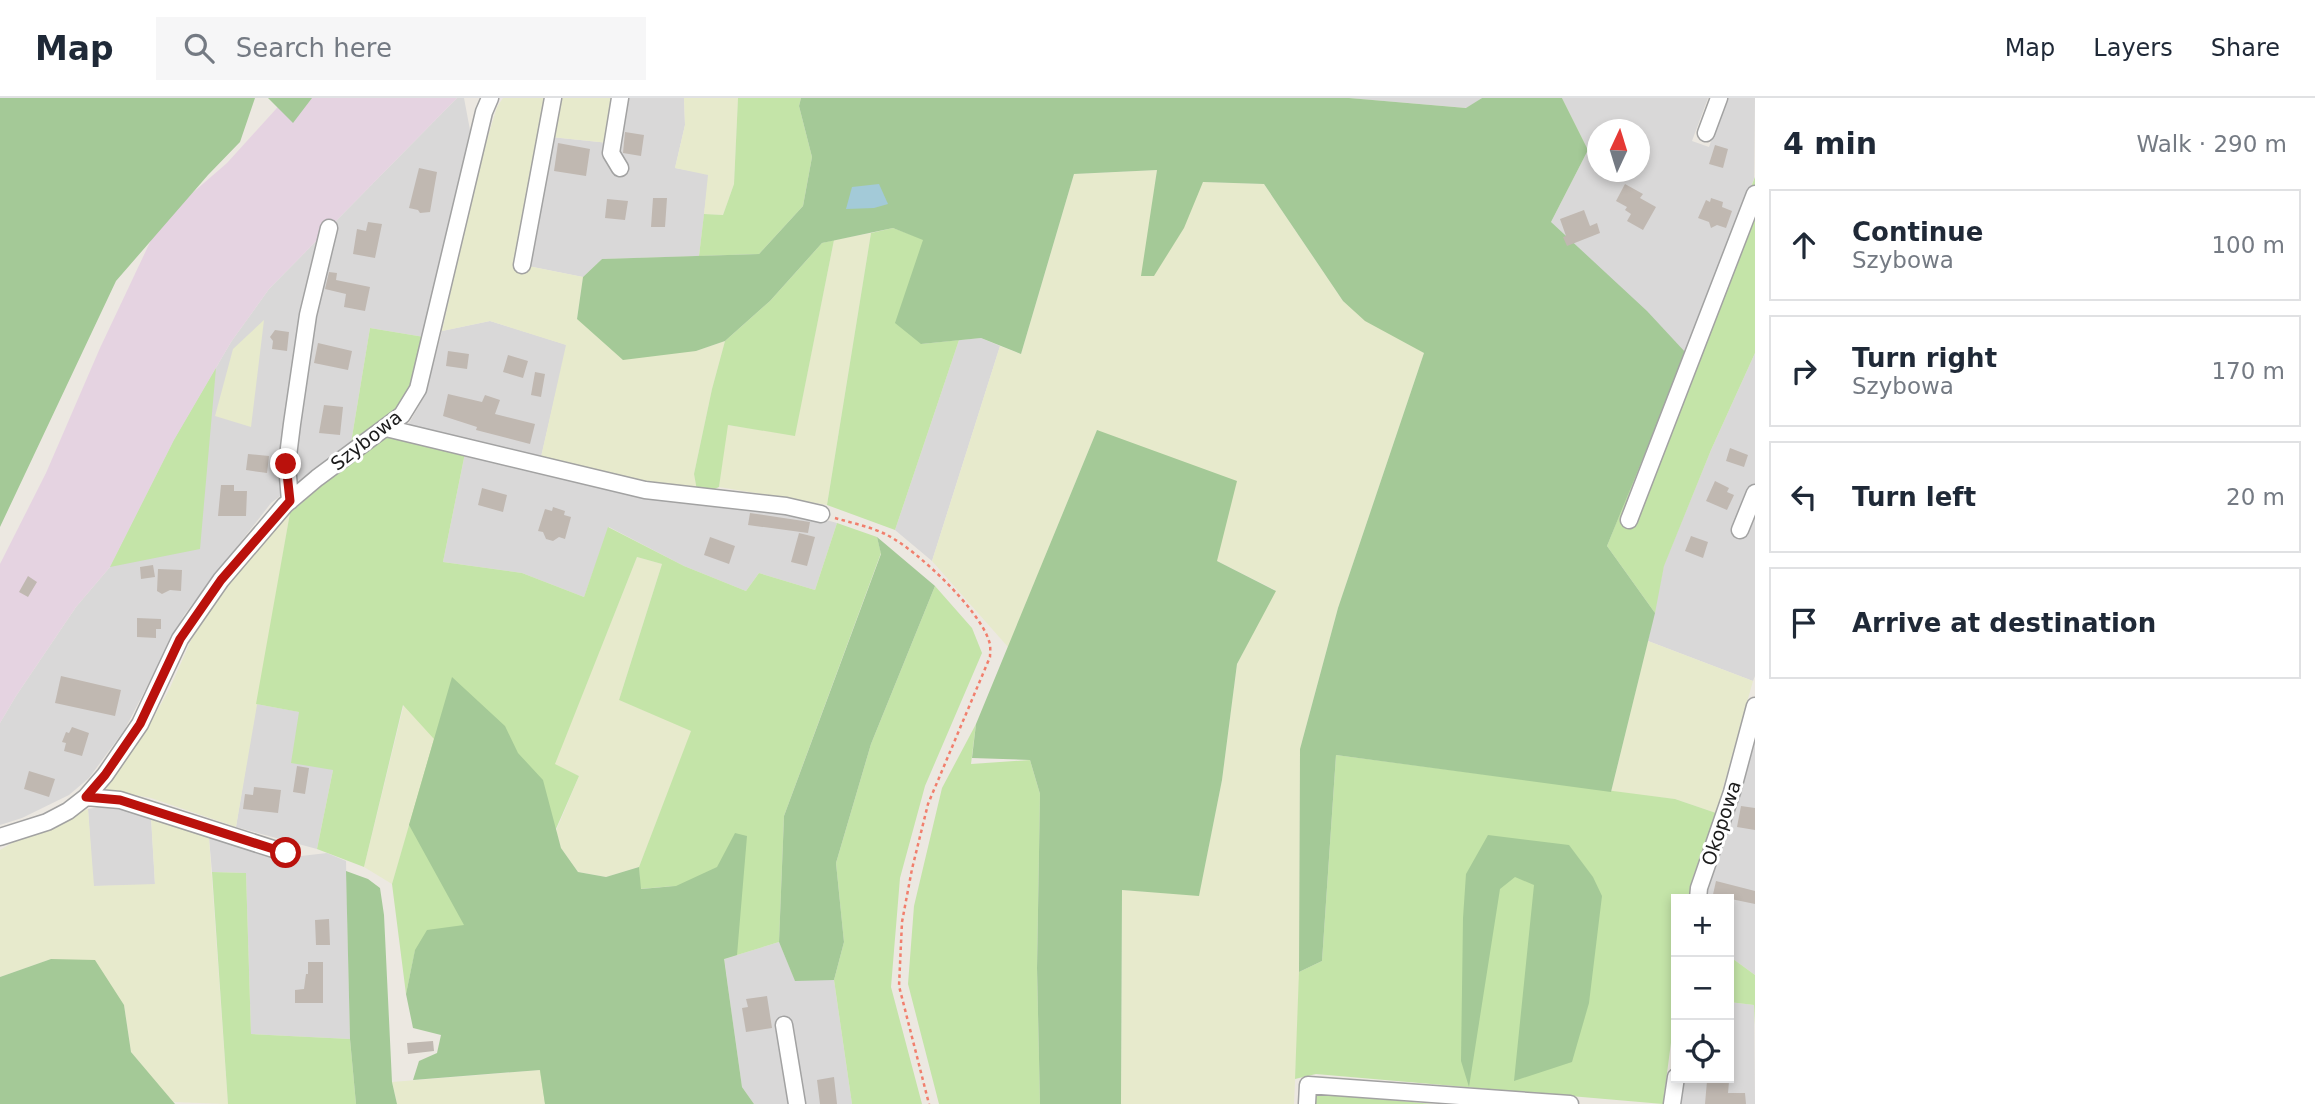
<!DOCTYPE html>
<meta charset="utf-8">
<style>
:root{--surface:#fff;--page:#f6f6f7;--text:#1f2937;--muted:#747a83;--line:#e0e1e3}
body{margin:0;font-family:"DejaVu Sans",sans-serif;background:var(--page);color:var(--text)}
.controls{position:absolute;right:21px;bottom:21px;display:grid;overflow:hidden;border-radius:0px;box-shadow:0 4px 10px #0003}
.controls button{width:63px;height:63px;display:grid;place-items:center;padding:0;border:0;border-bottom:2px solid var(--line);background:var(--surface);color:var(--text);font:35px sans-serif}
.compass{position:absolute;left:1587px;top:21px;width:63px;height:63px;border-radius:50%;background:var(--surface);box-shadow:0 4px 10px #0003;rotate:4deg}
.stop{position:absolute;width:21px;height:21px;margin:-16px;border:5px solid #ba110c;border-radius:50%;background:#fff}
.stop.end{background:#ba110c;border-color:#fff;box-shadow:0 2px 7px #0008}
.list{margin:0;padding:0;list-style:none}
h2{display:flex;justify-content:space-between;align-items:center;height:91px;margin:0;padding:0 28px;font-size:30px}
h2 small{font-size:23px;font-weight:400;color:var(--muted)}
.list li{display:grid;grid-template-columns:46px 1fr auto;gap:21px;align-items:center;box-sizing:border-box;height:112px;margin:0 14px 14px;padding:0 14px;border:2px solid var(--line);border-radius:0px}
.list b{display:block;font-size:26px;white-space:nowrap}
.list p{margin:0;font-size:23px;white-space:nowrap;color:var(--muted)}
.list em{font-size:23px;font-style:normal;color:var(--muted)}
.icon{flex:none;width:38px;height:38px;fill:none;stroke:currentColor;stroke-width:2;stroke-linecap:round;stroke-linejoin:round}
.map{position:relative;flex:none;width:1755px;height:1006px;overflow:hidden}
header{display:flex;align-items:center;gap:42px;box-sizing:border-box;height:98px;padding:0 35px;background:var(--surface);border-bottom:2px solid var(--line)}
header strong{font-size:33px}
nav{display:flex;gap:38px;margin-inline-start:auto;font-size:24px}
.search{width:490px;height:63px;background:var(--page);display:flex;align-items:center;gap:18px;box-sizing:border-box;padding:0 24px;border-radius:0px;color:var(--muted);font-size:26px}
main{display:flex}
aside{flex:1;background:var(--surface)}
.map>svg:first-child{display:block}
.residential{fill:#d9d8d8;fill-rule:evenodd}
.industrial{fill:#e5d3e1}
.farmland{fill:#e7eacc}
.grass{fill:#c4e4a8;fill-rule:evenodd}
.forest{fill:#a4c997}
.water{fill:#a3cad8}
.building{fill:#c0b8b1}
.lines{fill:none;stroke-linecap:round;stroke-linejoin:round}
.minor-casing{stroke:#a2a2a2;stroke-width:19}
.path{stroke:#f17f6d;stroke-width:2.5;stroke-dasharray:3.5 3.5;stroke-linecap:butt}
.minor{stroke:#fff;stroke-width:16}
.route{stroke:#ba110c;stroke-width:9}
.labels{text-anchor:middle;stroke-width:6;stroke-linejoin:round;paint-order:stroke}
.street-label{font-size:19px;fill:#1b1b1b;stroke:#fff}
</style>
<header>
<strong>Map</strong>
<div class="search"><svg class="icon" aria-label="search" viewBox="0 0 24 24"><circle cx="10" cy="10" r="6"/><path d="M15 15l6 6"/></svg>Search here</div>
<nav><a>Map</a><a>Layers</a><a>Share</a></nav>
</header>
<main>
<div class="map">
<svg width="1755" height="1006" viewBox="0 0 1755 1006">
<rect width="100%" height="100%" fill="#ece8e1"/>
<path class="residential" d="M457 0H464L470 32 424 239 370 230 351 345 271 405 184 517 125 631 89 680 69 697 22 720 0 727V625L16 598 76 509 110 469 174 342 231 244 269 191Z
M625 0H684L685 27 675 70 709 76 699 158 602 161 583 179 528 168 551 39 609 45Z
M1349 0H1482L1467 10Z
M1562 0H1708L1692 43 1709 49 1726 0H1755L1754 81 1631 391 1588 333 1551 124 1588 52ZM1598 32H1640V74H1598Z
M490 223 567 247 541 359 408 327 425 297 442 233Z
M981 240 1000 248 932 463 895 432 959 242Z
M1755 255V578L1753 583 1648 543 1664 467 1711 352Z
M465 355 801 415 837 425 815 492 759 475 746 493 684 468 609 429 584 499 522 475 443 464Z
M256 606 300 614 333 672 317 751 236 729Z
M1755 620V877L1729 858V801H1702L1713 763 1717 764Z
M106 708 151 719 155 787 93 788 88 711Z
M209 740 264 757 301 758 327 755 346 763 350 941 251 936 246 775 212 774Z
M779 844 795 882H834L852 1006H754L742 989 724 861Z
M1729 904 1754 907 1755 1006H1677L1680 980H1729Z"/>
<path class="industrial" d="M286 0H457L269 191 231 244 174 342 110 469 76 509 16 598 0 625V466L46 375 100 250 160 123 227 65Z"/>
<path class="farmland" d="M503 0H546L528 168 583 179 577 221 696 253 725 243 712 291 694 376 698 398 541 359 566 247 490 223 442 233 477 74 497 9Z
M559 0H615L609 45 551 39Z
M684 0H738L734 86 723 117 704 116 708 77 675 70 685 27Z
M1157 72 1142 178 1195 99 1203 84 1264 86 1343 203 1424 255 1338 510 1300 651 1299 896 1294 1006H1121L1122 792 1199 797 1222 682 1237 566 1275 492 1217 463 1097 332 1008 549 932 463 1000 248 1021 256 1074 76Z
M871 135 827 407 719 389 727 327 795 337 834 142Z
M264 222 251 329 215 318 233 251Z
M290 415 236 729 151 700 105 692 142 639 169 592 192 540 227 487Z
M637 459 662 466 619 602 692 632 639 769 606 779 578 774 561 750 556 733 579 678 554 667Z
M1648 543 1753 583 1716 715 1675 701 1611 694Z
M404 606 435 641 392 786 364 769Z
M88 711 94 788 155 786 151 719 209 740 228 1006 172 1004 131 954 124 907 51 861 0 879V752L17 742Z
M540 972 545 1006H397L392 984Z"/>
<path class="grass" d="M738 0H801L799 8 812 59 803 108 759 156 699 158 704 116 723 117 734 86Z
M1755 79V255L1711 352 1664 468 1655 515 1607 448Z
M893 130 923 141 921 246 959 242 895 432 827 407 871 135Z
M834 142 795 338 728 327 719 389 698 398 694 376 712 291 725 243 770 203 822 145Z
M370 230 424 239 412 285 395 313 351 345Z
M216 270 200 451 110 469 174 342Z
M389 337 465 355 443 464 522 475 584 499 608 429 684 468 746 493 759 475 815 492 837 425 877 439 881 455 784 718 779 844 724 861 727 886 545 1006 534 935 415 853 406 896 392 786 434 641 403 607 364 769 317 751 333 672 291 665 299 614 256 606 290 415 333 378ZM637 459 662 466 619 602 691 633 639 769 640 791 675 788 551 804 545 756 579 678 555 666Z
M935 488 972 530 982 555 925 688 900 780 891 889 922 1006H852L834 882 844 844 836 765 871 646Z
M976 626 971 666 1030 662 1040 696 1037 870 1040 1006H939L908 886 914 808 942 690Z
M1336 657 1675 701 1716 715 1692 782 1690 801H1676V906L1663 1006 1316 976 1295 981 1299 874 1322 863Z
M212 774 246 775 251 936 350 941 356 1006H228Z
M1729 858 1755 877V927L1754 907 1729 904Z
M1314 995 1433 1006H1314Z"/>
<path class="forest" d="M0 0H255L240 44 208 77 116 183 0 429Z
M268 0H312L293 25Z
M801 0H1349L1466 10 1482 0H1562L1588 52 1551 124 1647 213 1686 255 1607 448 1655 515 1611 694 1336 657 1322 863 1299 874 1300 651 1338 510 1424 255 1365 223 1343 203 1264 86 1203 84 1184 130 1154 178H1141L1157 72 1074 76 1021 256 981 240 921 246 895 225 923 142 893 130 822 145 770 203 725 243 696 253 623 262 577 221 583 179 602 161 759 156 803 108 812 59 799 8Z
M1097 332 1237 383 1217 463 1276 493 1237 566 1222 682 1199 798 1122 792 1121 1006H1040L1037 870 1040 696 1030 662 972 660 976 626Z
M877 439 935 488 871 646 836 765 844 844 834 882 795 883 779 844 784 718 881 456Z
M452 579 505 628 518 655 543 682 561 750 578 774 606 779 639 769 641 791 676 788 717 769 735 735 747 738 737 857 724 861 742 989 754 1006H545L540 972 413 982 419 963 437 955 441 937 413 930 406 896 415 852 427 832 464 827 409 727Z
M1488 737 1569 747 1593 779 1602 798 1589 905 1572 964 1514 983 1534 787 1515 779 1500 791 1469 989 1461 963 1463 820 1466 776Z
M346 773 368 781 380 790 384 817 392 984 397 1006H356L350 941Z
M51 861 95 862 124 907 131 954 175 1006H0V879Z"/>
<path class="water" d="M879 86 888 106 874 110 846 111 852 89Z"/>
<path class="building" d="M625 34 644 37 641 58 623 55Z
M558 45 590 51 586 78 554 73Z
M1715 47 1728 51 1723 70 1709 66Z
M419 70 437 74 430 114 420 115 418 112 409 110Z
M1625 86 1643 96 1640 100 1656 109 1643 132 1627 123 1631 116 1625 112 1627 109 1616 103Z
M653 100H667L665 129H651Z
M1711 100 1723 104 1722 109 1732 113 1726 130 1717 127 1711 130 1709 124 1698 120 1706 102 1710 104Z
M607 101 628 103 625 122 605 120Z
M1584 112 1590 128 1597 125 1600 135 1567 148 1563 139 1566 138 1560 121Z
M368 124 382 126 375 160 353 156 357 131 366 133Z
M329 174 337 175 336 182 370 189 365 213 344 209 346 196 325 191Z
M275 232 289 234 287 253 272 251 273 243 270 239Z
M318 245 352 253 348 272 314 265Z
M448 253 469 256 467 271 446 268Z
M508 257 528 263 523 280 503 274Z
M535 274 545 276 541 299 531 297Z
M448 296 482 304 485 297 500 302 495 316 535 326 530 346 476 332 477 329 443 318Z
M324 307 343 309 340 337 319 335Z
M1730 350 1748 357 1744 369 1726 363Z
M248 356 269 358 267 375 246 372Z
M1715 383 1729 390 1727 394 1734 397 1727 412 1706 403Z
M221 387H234V393H247L246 418H218Z
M482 390 507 397 503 414 478 407Z
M553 409 565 413 564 417 571 419 565 441 559 439 553 443 546 441 543 434 538 433 545 411 552 413Z
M750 415 810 424 808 435 748 427Z
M799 435 815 439 807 468 791 464Z
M1691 438 1708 444 1703 460 1685 453Z
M710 439 735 448 729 466 704 457Z
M153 467 155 479 141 481 140 469Z
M158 471 182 472 181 493 170 492 162 496 157 493Z
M28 478 37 484 28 499 19 494Z
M137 520 161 521V531H156V540L137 539Z
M61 578 121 592 115 618 55 605Z
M72 629 89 635 82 658 64 653 66 645 62 644 66 634 69 635Z
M297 668 309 670 305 696 293 694Z
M29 673 55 681 49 699 24 691Z
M254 689 281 692 278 715 243 711 245 696 253 697Z
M1741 708 1755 710V732L1737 729Z
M1716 783 1755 793V806L1731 801H1712Z
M329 821 330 847H316L315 822Z
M308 864H323V905H295V892L304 891 306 876H308Z
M767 898 772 930 746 934 742 910 748 909 746 901Z
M433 943 434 953 408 956 407 945Z
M834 979 837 1006H820L817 982Z
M1707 983 1729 984 1728 995H1745L1746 1006H1705Z"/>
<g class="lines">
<defs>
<path id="minor" d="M1706 35 1719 0
M620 70 611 55 620 0
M522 167 553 0
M386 330 645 392 786 408 821 416
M290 403 287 366 292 326 308 217 329 130
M1629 422 1755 96
M1740 432 1755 395
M86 699 120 702 286 755
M0 739 47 724 68 713 86 699 105 677 140 626 180 541 221 482 285 407 317 380 402 317 418 291 484 14 490 0
M1698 801 1699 790 1732 694 1755 608
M784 927 797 1006
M1307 1006 1308 987 1570 1006
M1672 1006 1676 979"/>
</defs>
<use href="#minor" class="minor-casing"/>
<path class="path" d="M835 420C852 425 872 429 887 437 917 452 979 511 989 543 991 548 990 555 990 559L928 706 912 771 902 824 899 888 929 1006"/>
<use href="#minor" class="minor"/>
</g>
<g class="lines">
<path class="route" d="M286 755 120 702 86 699 105 677 140 626 180 541 221 482 290 403 286 366"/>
</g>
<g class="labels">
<g class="street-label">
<text transform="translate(366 342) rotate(-38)" y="7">Szybowa</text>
<text transform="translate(1721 725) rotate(-72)" y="7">Okopowa</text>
</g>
</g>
</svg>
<div class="controls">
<button>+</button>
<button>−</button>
<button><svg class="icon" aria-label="locate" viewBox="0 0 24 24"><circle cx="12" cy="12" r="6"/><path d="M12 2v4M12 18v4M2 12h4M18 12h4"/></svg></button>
</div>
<svg class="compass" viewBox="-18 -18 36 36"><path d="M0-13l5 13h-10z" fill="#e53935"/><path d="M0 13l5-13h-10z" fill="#747a83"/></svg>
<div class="stop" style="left:286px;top:755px"></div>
<div class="stop end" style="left:286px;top:366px"></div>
</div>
<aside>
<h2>4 min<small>Walk · 290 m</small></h2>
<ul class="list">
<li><svg class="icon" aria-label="ahead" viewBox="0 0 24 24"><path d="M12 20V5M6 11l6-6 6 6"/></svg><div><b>Continue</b><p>Szybowa</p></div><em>100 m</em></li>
<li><svg class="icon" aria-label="right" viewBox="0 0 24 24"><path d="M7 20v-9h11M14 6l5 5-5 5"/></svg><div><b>Turn right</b><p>Szybowa</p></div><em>170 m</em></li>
<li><svg class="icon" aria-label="left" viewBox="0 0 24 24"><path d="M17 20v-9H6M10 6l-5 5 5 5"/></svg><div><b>Turn left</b></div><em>20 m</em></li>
<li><svg class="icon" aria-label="arrive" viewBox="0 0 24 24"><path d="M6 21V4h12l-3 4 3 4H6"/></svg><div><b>Arrive at destination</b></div></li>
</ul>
</aside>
</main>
